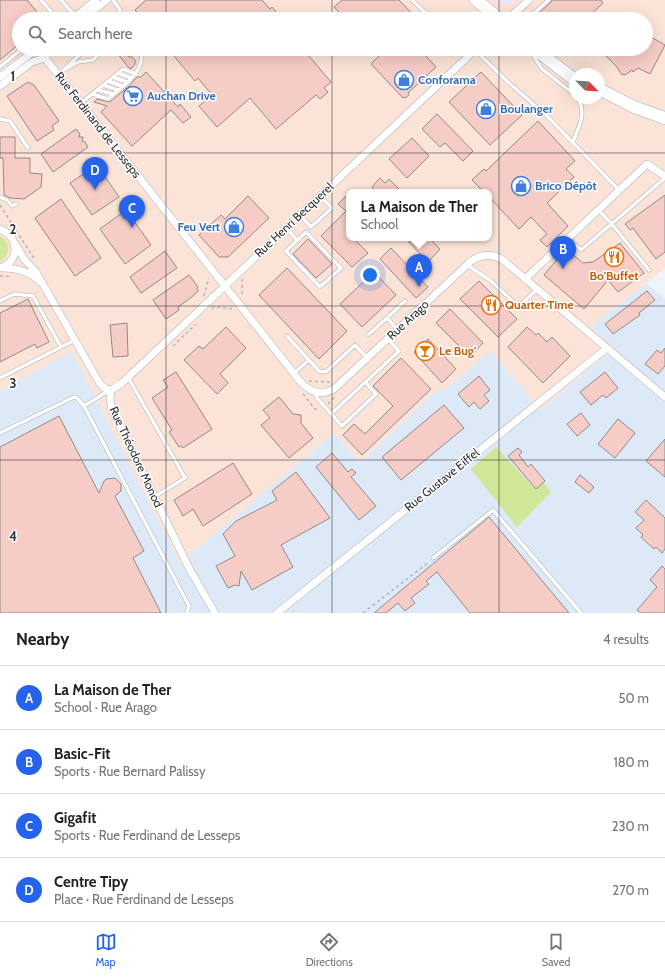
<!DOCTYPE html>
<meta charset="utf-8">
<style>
:root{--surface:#fff;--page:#f2f2f2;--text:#202124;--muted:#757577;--line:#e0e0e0;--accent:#2563eb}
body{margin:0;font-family:Cabin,sans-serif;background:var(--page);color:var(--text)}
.compass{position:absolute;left:569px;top:68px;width:36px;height:36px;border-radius:50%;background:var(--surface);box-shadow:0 4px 16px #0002;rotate:115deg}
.you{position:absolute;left:370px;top:275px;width:14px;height:14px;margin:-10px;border:3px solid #fff;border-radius:50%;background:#1a73e8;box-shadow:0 0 0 6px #1a73e833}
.badge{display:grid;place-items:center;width:26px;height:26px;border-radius:50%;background:var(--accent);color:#fff;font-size:13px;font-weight:700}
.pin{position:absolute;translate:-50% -33px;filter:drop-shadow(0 1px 2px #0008)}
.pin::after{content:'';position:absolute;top:21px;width:14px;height:12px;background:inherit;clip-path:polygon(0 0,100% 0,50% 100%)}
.popup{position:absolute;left:346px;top:189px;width:146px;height:52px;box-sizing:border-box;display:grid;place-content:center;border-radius:8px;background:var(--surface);filter:drop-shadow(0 1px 3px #0005);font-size:13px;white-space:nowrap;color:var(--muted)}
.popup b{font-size:15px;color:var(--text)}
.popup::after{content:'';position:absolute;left:50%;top:100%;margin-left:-8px;border:8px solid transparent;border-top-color:var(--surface)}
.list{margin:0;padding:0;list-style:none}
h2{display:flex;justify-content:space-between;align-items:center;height:52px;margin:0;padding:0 16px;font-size:17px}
h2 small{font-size:13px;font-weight:400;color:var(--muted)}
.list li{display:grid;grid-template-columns:26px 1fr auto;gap:12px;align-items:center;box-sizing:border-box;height:64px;padding:0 16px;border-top:1px solid var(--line)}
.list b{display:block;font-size:15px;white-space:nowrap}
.list p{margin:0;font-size:13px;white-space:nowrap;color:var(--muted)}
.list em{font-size:13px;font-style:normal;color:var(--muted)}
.icon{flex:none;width:22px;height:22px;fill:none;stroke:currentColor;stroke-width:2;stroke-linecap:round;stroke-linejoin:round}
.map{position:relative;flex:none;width:665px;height:613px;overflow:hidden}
.search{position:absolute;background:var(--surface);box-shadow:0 4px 16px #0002;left:12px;right:12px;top:12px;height:44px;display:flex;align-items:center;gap:10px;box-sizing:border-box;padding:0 14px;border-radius:22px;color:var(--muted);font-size:15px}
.sheet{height:308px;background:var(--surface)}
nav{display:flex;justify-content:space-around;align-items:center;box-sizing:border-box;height:56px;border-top:1px solid var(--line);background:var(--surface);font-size:11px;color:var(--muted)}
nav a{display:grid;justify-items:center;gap:2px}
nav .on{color:var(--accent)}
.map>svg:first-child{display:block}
.commercial{fill:#fbe4d7;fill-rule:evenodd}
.built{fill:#dde9f6}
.medical{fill:#e9e6fc}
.green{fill:#cfe797}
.building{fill:#f6ccc6;stroke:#938a88}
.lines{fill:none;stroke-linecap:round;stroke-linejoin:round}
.service-casing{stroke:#acb2b8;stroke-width:4.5}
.minor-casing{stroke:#acb2b8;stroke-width:8}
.primary-casing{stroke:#acb2b8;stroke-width:13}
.path{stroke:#b1b5bb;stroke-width:1.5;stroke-dasharray:3 3;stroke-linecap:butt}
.service{stroke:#fff;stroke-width:3.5}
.minor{stroke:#fff;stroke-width:7}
.primary{stroke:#fff;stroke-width:12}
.grid{fill:none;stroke:#2e3033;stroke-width:1;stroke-opacity:0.55}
.labels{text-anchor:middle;stroke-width:3;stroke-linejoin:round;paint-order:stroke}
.shop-label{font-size:12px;font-weight:bold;fill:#366cbe;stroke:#fff;text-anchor:start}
.street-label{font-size:12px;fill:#2e3033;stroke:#fff}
.food-label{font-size:12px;font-weight:bold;fill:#c56008;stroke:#fff;text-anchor:start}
.grid-label{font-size:13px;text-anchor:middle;font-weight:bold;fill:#2e3033;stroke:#fff;stroke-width:3;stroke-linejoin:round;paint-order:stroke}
</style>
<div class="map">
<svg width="665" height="613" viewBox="0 0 665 613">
<rect width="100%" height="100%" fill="#eef4fb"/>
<path class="commercial" d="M0 0H665V268L591 327 614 347 541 410 491 351 442 392 439 388 360 463 334 433 180 563 72 352 0 391ZM19 19H646V49H19ZM575 74H599V98H575ZM349 192H489V238H349Z"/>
<path class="built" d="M646 283 665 299V613H0V391L72 351 180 563 334 433 360 463 439 388 442 392 491 351 541 410 614 348 591 327Z"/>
<path class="medical" d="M496 0H516L511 4H501Z"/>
<path class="green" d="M0 236C11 242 11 255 0 261Z
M496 447 534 488 544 483 551 492 517 527 471 469Z"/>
<path class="building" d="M0 0H27L43 19H19V44L0 60Z
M146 0H262L270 9 272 7 278 14 275 16 278 19H143L135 10Z
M342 0H399L417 19H346L334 7Z
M552 0H601L603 3 586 19H543L538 14 551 2Z
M646 34 665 45 650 74 638 68 633 72 632 70 625 75 624 74 622 75 616 66 605 55 612 49H646Z
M88.5 52a3.5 3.5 0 1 1 7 0a3.5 3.5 0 1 1-7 0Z
M168 49H303L331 82 324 88 328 92 320 99 316 95 276 129 250 98 217 127 199 106 212 95 198 78 195 81Z
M374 49H432L425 55 436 67 408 93 409 95 405 98 404 97 403 98 371 64 380 55Z
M123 50 129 57H132L135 60V64L131 69 128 67 118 54Z
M146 72 178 107 180 104 191 117 183 123 171 110 132 146 101 112 107 106 94 102 97 99 110 102 129 86 137 77H141Z
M481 72 522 115 490 145 449 102Z
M28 82 34 85 59 121 52 126 54 130 37 141 7 96Z
M437 114 473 151 463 161 445 143 440 147 422 129Z
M538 121 575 161 566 169 574 177 547 203 568 226 547 247 540 240 547 234 531 217 519 229 489 197V192H484L472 180 484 169 486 171Z
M76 129 80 134 79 137H83L82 141 85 142 88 147 53 172 41 154Z
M0 137H15V158H30V173L42 174 41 187 24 199 10 198 4 195 3 158H0Z
M412 138 429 156 407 178 389 159Z
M97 165 119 197 92 215 70 183Z
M380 178 385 183 389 179 402 192H377L372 187Z
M349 193V238H353L368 253 352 267 321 236 346 211 338 204Z
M665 195V252L656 259 633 228 630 230 625 224Z
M248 196 269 218 228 257H219L199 235 221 215 225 219Z
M61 199 101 258 75 276 35 218Z
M126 210 151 245 125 264 100 229Z
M411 238H429L440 249 428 262 408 241Z
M308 239 332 264 316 278 293 254Z
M620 243 644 273 618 292 608 280 584 309 544 275 566 249 583 263 593 262Z
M391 248 428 287 416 298 380 259Z
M165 251 177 268 141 293 130 277Z
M287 268 347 331 319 359 259 295Z
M374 272 396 295 362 327 340 304Z
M189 275 198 287 197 289 198 291 193 296 178 307 179 310 166 319 153 300Z
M479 281 517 319 498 337 460 299Z
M647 291 655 300 639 313 640 315 613 334 605 324Z
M28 299 49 342 37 348 35 344 0 362V313Z
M450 309 483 343 470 357 436 323Z
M127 323 128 356 113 357 110 325Z
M226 327 246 348 220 374 228 383 217 394 184 360 199 346 203 349Z
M527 327 536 335 538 333 547 342 552 337 570 356 543 383 508 347Z
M428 339 456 369 442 383 414 352Z
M665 348V366L658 374 645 364 657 350 661 353Z
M401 358 431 389 362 455 343 435 354 424 365 434 393 406 373 386Z
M176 372 212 429 183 448 181 446 179 447 169 432 172 430 152 398 168 387 163 380Z
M605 372 618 388 606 398 603 395 591 405 580 392Z
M479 376 490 390 484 395 489 401 480 409 474 402 469 407 458 394Z
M279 397 293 414 301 415V423L313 438 289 458 261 425 270 418 263 410Z
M444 405 464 428 401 480 382 457Z
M581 413 590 425 577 436 567 424Z
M59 416 99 493 104 481 106 479 115 478 121 484V491L115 496 144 551 133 558 161 613H0V447Z
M618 419 635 433 615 458 598 444Z
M665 439V477L646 461Z
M518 448 522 452 519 455 528 467 531 464 545 481 536 489 508 456Z
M332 453 348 472 352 469 356 473 351 477 376 506 359 520 316 467Z
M233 463 252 494 203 526 193 509 183 516 174 500Z
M296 472 330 518 281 545 293 567 252 590 241 571 239 586 235 585 228 588 216 566 235 556 223 534 236 521 277 500 272 491Z
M580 475 594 487 589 493 575 482Z
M646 500 665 518V549L662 553 656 547 654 549 641 537 643 535 636 528 644 520 635 512Z
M489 517 569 613H470L437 572 426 581 429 584 411 598 415 603 405 611 398 603 386 613H374Z
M662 566 665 569V613H641L637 610 657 587 650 580Z"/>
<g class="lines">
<defs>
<path id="service" d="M41 0 54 15 61 19
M61 0 76 17
M113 0 120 10 119 19
M412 0 432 19
M538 19 533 14 549 0
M463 49 469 55
M565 49V50
M475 50 510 84 545 114 619 190
M531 52 542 69 575 95
M0 67 22 49
M66 69 78 62 93 60 104 49
M118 73 131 78
M58 75C68 67 76 57 86 49
M113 77 127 82
M108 81 122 86
M103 85 118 90
M98 90 113 94
M92 94 123 69 136 74
M81 103 92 94 108 99C125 84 144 74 142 49
M0 119 10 121 28 148
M573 142C578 128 588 112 577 98
M0 197 7 200 12 206 16 204
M598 210 612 224 649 270
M300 215 311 227 332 208 320 196
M286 228 297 240
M306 232 341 268 320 287 286 251Z
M568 238 581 250 665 178
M467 265 491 281 519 307 537 289
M0 301 14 294 33 296 61 347
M387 318 405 301
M368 335 387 318 398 330
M287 336 319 371 323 372 327 371 355 345 368 359
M294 373 309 360
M128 377 185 478 154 497
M0 378 75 340
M110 390 84 406 189 606 187 613
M315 392 317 398 342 426 376 394 365 382
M331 414 399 351 388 339
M0 433 74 397 77 398 84 406
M433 558 493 510 581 613"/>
<path id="minor" d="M73 19 96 0
M83 19 107 0
M508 19 529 0
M45 58 299 380C308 391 320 397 334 389L471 261C482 254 492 253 503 260L665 397
M0 77 34 51
M0 86 32 62 45 58 49 49
M0 229C20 236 20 262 0 268
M15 244 24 259 36 272 100 384 106 389 111 390 110 400 112 410 190 570 215 613
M3 268C17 268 29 271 39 281
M525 279 647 164 665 176
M111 390 122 383 476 49
M277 613 607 348"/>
<path id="primary" d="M476 0 500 19
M535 49 575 80
M599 89 634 107 665 118"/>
</defs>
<use href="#service" class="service-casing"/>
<use href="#minor" class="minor-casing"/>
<use href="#primary" class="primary-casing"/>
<path class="path" d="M0 205 35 260
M0 276H10
M242 279V297
M204 296 209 278
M212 309 214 307 234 309
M173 346 196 324
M309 381 331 382
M303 394 315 409H319
M328 404 335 397
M363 613 429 562"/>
<use href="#service" class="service"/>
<use href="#minor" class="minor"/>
<use href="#primary" class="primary"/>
</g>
<path class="grid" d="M166 0V19M332 0V19M499 0V19M166 49V613M332 49V613M499 49V613M0 153H665M0 306H665M0 460H665"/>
<defs>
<symbol id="shop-ring" viewBox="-11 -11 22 22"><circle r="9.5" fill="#fff" stroke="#3f7fe0" stroke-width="1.5"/><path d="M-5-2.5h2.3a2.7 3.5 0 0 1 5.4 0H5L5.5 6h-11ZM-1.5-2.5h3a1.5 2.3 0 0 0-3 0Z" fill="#3f7fe0"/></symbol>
<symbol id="supermarket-ring" viewBox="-11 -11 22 22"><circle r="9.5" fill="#fff" stroke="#3f7fe0" stroke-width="1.5"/><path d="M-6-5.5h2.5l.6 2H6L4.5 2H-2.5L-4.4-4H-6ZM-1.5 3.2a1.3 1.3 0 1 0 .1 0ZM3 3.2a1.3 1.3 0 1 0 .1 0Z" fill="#3f7fe0"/></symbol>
<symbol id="restaurant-ring" viewBox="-11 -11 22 22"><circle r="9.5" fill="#fff" stroke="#e8710a" stroke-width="1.5"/><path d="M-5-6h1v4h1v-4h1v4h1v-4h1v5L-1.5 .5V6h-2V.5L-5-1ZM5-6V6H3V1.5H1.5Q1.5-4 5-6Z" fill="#e8710a"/></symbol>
<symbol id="bar-ring" viewBox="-11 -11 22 22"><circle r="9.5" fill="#fff" stroke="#e8710a" stroke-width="1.5"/><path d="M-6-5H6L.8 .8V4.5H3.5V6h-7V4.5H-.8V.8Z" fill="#e8710a"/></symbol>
</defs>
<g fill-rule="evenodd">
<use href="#shop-ring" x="393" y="69" width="22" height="22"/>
<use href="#supermarket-ring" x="122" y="85" width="22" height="22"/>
<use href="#shop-ring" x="475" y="98" width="22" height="22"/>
<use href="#shop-ring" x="510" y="175" width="22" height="22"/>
<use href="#shop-ring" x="223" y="216" width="22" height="22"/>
<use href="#restaurant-ring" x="603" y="246" width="22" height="22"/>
<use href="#restaurant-ring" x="480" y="294" width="22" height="22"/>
<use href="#bar-ring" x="414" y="340" width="22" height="22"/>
</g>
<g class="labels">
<g class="shop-label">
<text x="418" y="84">Conforama</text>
<text x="147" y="100">Auchan Drive</text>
<text x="500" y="113">Boulanger</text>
<text x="535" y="190">Brico Dépôt</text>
<text x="220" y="231" text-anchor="end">Feu Vert</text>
</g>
<g class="street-label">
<text transform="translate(98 125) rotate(52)" y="4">Rue Ferdinand de Lesseps</text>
<text transform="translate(294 220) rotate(-43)" y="4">Rue Henri Becquerel</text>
<text transform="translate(408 320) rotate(-43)" y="4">Rue Arago</text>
<text transform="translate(136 457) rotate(65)" y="4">Rue Théodore Monod</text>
<text transform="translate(442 480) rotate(-39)" y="4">Rue Gustave Eiffel</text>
</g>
<g class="food-label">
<text x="614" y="280" text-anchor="middle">Bo'Buffet</text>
<text x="505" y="309">Quarter Time</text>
<text x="439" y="355">Le Bug'</text>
</g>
</g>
<g class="grid-label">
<text x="13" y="81">1</text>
<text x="13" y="234">2</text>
<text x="13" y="388">3</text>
<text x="13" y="541">4</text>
</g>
</svg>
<svg class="compass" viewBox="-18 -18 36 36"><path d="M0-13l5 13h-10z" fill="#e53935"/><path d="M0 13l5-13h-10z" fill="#757577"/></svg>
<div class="you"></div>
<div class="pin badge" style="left:419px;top:287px">A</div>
<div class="popup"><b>La Maison de Ther</b>School</div>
<div class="pin badge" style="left:563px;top:269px">B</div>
<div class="pin badge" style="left:132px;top:228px">C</div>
<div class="pin badge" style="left:95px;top:190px">D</div>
<div class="search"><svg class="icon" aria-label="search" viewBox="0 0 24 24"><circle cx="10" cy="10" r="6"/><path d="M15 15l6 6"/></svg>Search here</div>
</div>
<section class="sheet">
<h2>Nearby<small>4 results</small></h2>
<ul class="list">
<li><span class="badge">A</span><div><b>La Maison de Ther</b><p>School · Rue Arago</p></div><em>50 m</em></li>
<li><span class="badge">B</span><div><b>Basic-Fit</b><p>Sports · Rue Bernard Palissy</p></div><em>180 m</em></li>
<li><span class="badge">C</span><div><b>Gigafit</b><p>Sports · Rue Ferdinand de Lesseps</p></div><em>230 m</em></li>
<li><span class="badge">D</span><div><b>Centre Tipy</b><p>Place · Rue Ferdinand de Lesseps</p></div><em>270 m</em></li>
</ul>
</section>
<nav>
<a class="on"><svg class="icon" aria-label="map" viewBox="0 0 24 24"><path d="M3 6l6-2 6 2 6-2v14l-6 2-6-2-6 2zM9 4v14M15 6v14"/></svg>Map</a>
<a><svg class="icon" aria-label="directions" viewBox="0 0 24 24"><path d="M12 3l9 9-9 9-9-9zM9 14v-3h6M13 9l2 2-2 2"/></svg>Directions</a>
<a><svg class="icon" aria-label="saved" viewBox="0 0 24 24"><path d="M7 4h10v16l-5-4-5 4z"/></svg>Saved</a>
</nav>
